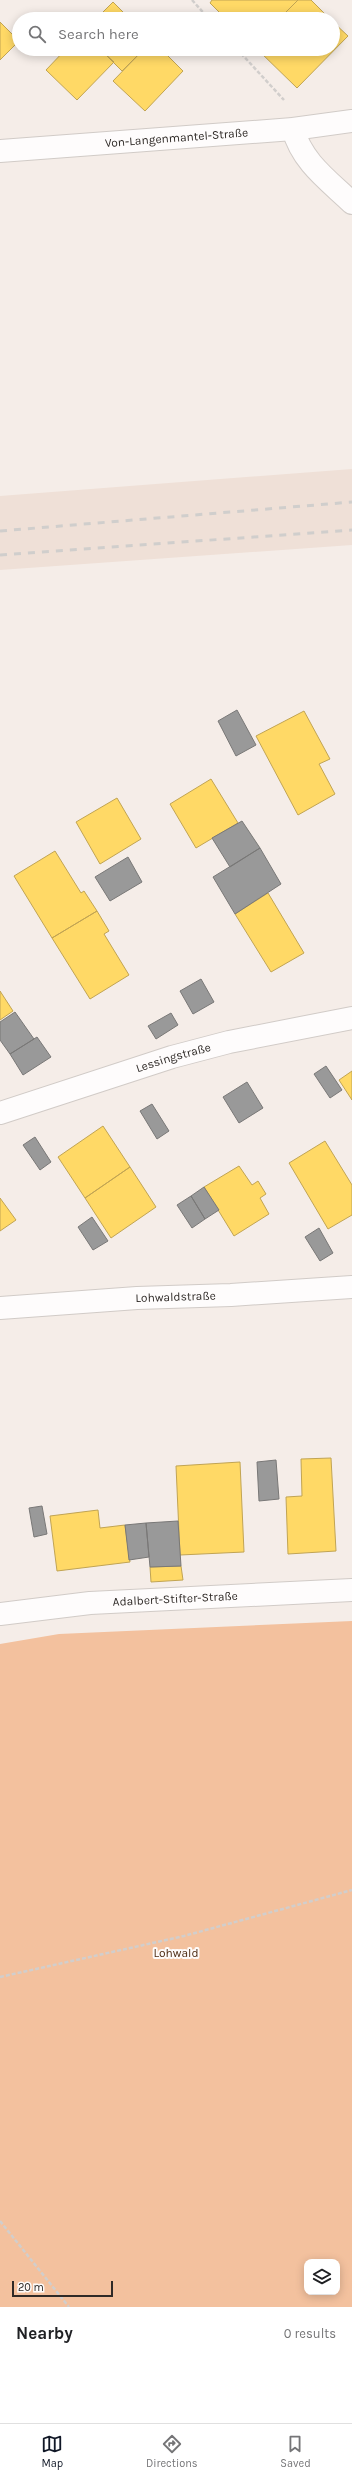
<!DOCTYPE html>
<meta charset="utf-8">
<style>
:root{--surface:#fff;--page:#f2f2f2;--text:#202124;--muted:#757577;--line:#e0e0e0;--accent:#111827}
body{margin:0;font-family:Karla,sans-serif;background:var(--page);color:var(--text)}
.controls{position:absolute;right:12px;bottom:12px;display:grid;overflow:hidden;border-radius:8px;box-shadow:0 2px 10px #0003}
.controls button{width:36px;height:36px;display:grid;place-items:center;padding:0;border:0;border-bottom:1px solid var(--line);background:var(--surface);color:var(--text);font:20px sans-serif}
.scale{position:absolute;left:12px;bottom:10px;width:101px;box-sizing:border-box;padding-left:4px;border:2px solid #2f2a27;border-top:0;font-size:11px;line-height:14px;white-space:nowrap;color:#2f2a27;-webkit-text-stroke:3px #fefbfa;paint-order:stroke}
.list{margin:0;padding:0;list-style:none}
h2{display:flex;justify-content:space-between;align-items:center;height:52px;margin:0;padding:0 16px;font-size:17px}
h2 small{font-size:13px;font-weight:400;color:var(--muted)}
.icon{flex:none;width:22px;height:22px;fill:none;stroke:currentColor;stroke-width:2;stroke-linecap:round;stroke-linejoin:round}
.map{position:relative;flex:none;width:352px;height:2307px;overflow:hidden}
.search{position:absolute;background:var(--surface);box-shadow:0 2px 10px #0003;left:12px;right:12px;top:12px;height:44px;display:flex;align-items:center;gap:10px;box-sizing:border-box;padding:0 14px;border-radius:22px;color:var(--muted);font-size:15px}
.sheet{height:116px;background:var(--surface)}
nav{display:flex;justify-content:space-around;align-items:center;box-sizing:border-box;height:56px;border-top:1px solid var(--line);background:var(--surface);font-size:11px;color:var(--muted)}
nav a{display:grid;justify-items:center;gap:2px}
nav .on{color:var(--accent)}
.map>svg:first-child{display:block}
.built{fill:#efe0d7}
.forest{fill:#f3c19e;fill-rule:evenodd}
.homes{fill:#ffd966;stroke:#c1a453}
.industry{fill:#999;stroke:#797877}
.lines{fill:none;stroke-linecap:round;stroke-linejoin:round}
.minor-casing{stroke:#d1cbc7;stroke-width:24}
.path{stroke:#d1cecc;stroke-width:2.5;stroke-dasharray:4 2;stroke-linecap:butt}
.minor{stroke:#fefcfc;stroke-width:22}
.rail{stroke:#d0cecc;stroke-width:3;stroke-dasharray:7 7;stroke-linecap:butt}
.labels{text-anchor:middle;stroke-width:4;stroke-linejoin:round;paint-order:stroke}
.street-label{font-size:12px;fill:#2f2a27;stroke:#fefbfa}
.park-label{font-size:12px;fill:#4d2b12;stroke:#fefbfa}
</style>
<div class="map">
<svg width="352" height="2307" viewBox="0 0 352 2307">
<rect width="100%" height="100%" fill="#f5ede8"/>
<path class="built" d="M352 469V545L0 570V496Z"/>
<path class="forest" d="M352 1621V2307H0V1644L59 1634ZM307 2262H337V2292H307Z"/>
<path class="homes" d="M212 0H298L279 19H226L210 3Z
M298 0H311L330 19H279Z
M113 2 130 19H96Z
M0 22 19 41 0 60Z
M333 22 348 36 297 88 257 49H333Z
M66 49H100L114 62 77 100 46 70Z
M100 49H144L122 71Z
M144 49H161L183 71 145 111 113 81Z
M304 711 330 759 319 764 335 794 298 815 256 736Z
M211 779 238 823 196 848 170 804Z
M117 798 141 839 100 864 76 822Z
M55 851 81 893 84 891 97 911 52 938 14 876Z
M268 893 304 953 271 972 235 914Z
M97 911 109 931 104 934 129 975 90 999 52 938Z
M0 991 13 1011 0 1020Z
M352 1071V1100L339 1080Z
M103 1126 130 1167 85 1198 58 1157Z
M325 1141 352 1185V1215L328 1229 289 1163Z
M239 1166 252 1185 258 1181 266 1194 260 1198 269 1214 234 1236 204 1187Z
M130 1167 156 1207 111 1238 85 1198Z
M0 1198 16 1220 0 1231Z
M331 1458 336 1551 288 1554 286 1497 302 1496 301 1459Z
M240 1462 244 1552 180 1555 176 1466Z
M98 1510 100 1528 125 1525 130 1562 57 1571 50 1516Z
M181 1566 183 1580 151 1582 150 1567Z"/>
<path class="industry" d="M237 710 256 745 236 756 218 721Z
M242 821 260 848 230 867 212 838Z
M260 848 281 884 235 914 213 877Z
M128 857 142 882 110 901 95 877Z
M201 979 214 1002 193 1014 180 991Z
M15 1012 34 1039 10 1054 0 1040V1022Z
M171 1013 178 1025 156 1039 148 1026Z
M37 1037 51 1057 23 1075 10 1054Z
M326 1066 342 1090 330 1098 314 1074Z
M247 1082 263 1108 239 1123 223 1097Z
M152 1104 169 1131 157 1139 140 1111Z
M35 1137 51 1162 40 1170 23 1145Z
M204 1187 219 1210 205 1219 191 1196Z
M191 1196 205 1219 192 1228 177 1205Z
M92 1217 108 1241 93 1250 78 1227Z
M319 1228 333 1253 320 1261 305 1237Z
M276 1460 279 1499 259 1501 257 1462Z
M42 1506 47 1534 34 1537 29 1508Z
M178 1521 181 1566 150 1567 146 1523Z
M146 1523 149 1557 129 1560 125 1525Z"/>
<g class="lines">
<defs>
<g id="minor">
<path d="M293 129C302 162 328 180 352 203"/>
<path id="s1" d="M0 151 293 129 352 121"/>
<path id="s2" d="M0 1113 172 1057 229 1042 352 1018"/>
<path id="s3" d="M0 1308 137 1298 231 1295 352 1287"/>
<path id="s4" d="M0 1614 90 1603 352 1590"/>
</g>
</defs>
<use href="#minor" class="minor-casing"/>
<path class="path" d="M192 0 209 19
M237 49 284 100
M0 1977 184 1936 352 1890
M0 2221 69 2307"/>
<use href="#minor" class="minor"/>
<path class="rail" d="M0 531 352 502
M0 555 352 530"/>
</g>
<g class="labels">
<g class="street-label">
<text dy="4" stroke="none"><textPath href="#s1" startOffset="177">Von-Langenmantel-Straße</textPath></text>
<text dy="4" stroke="none"><textPath href="#s2" startOffset="182">Lessingstraße</textPath></text>
<text dy="4" stroke="none"><textPath href="#s3" startOffset="176">Lohwaldstraße</textPath></text>
<text dy="4" stroke="none"><textPath href="#s4" startOffset="176">Adalbert-Stifter-Straße</textPath></text>
</g>
<g class="park-label">
<text x="176" y="1957">Lohwald</text>
</g>
</g>
</svg>
<div class="controls">
<button><svg class="icon" aria-label="layers" viewBox="0 0 24 24"><path d="M12 4l9 5-9 5-9-5zM3 14l9 5 9-5"/></svg></button>
</div>
<div class="scale">20 m</div>
<div class="search"><svg class="icon" aria-label="search" viewBox="0 0 24 24"><circle cx="10" cy="10" r="6"/><path d="M15 15l6 6"/></svg>Search here</div>
</div>
<section class="sheet">
<h2>Nearby<small>0 results</small></h2>
<ul class="list">
</ul>
</section>
<nav>
<a class="on"><svg class="icon" aria-label="map" viewBox="0 0 24 24"><path d="M3 6l6-2 6 2 6-2v14l-6 2-6-2-6 2zM9 4v14M15 6v14"/></svg>Map</a>
<a><svg class="icon" aria-label="directions" viewBox="0 0 24 24"><path d="M12 3l9 9-9 9-9-9zM9 14v-3h6M13 9l2 2-2 2"/></svg>Directions</a>
<a><svg class="icon" aria-label="saved" viewBox="0 0 24 24"><path d="M7 4h10v16l-5-4-5 4z"/></svg>Saved</a>
</nav>
